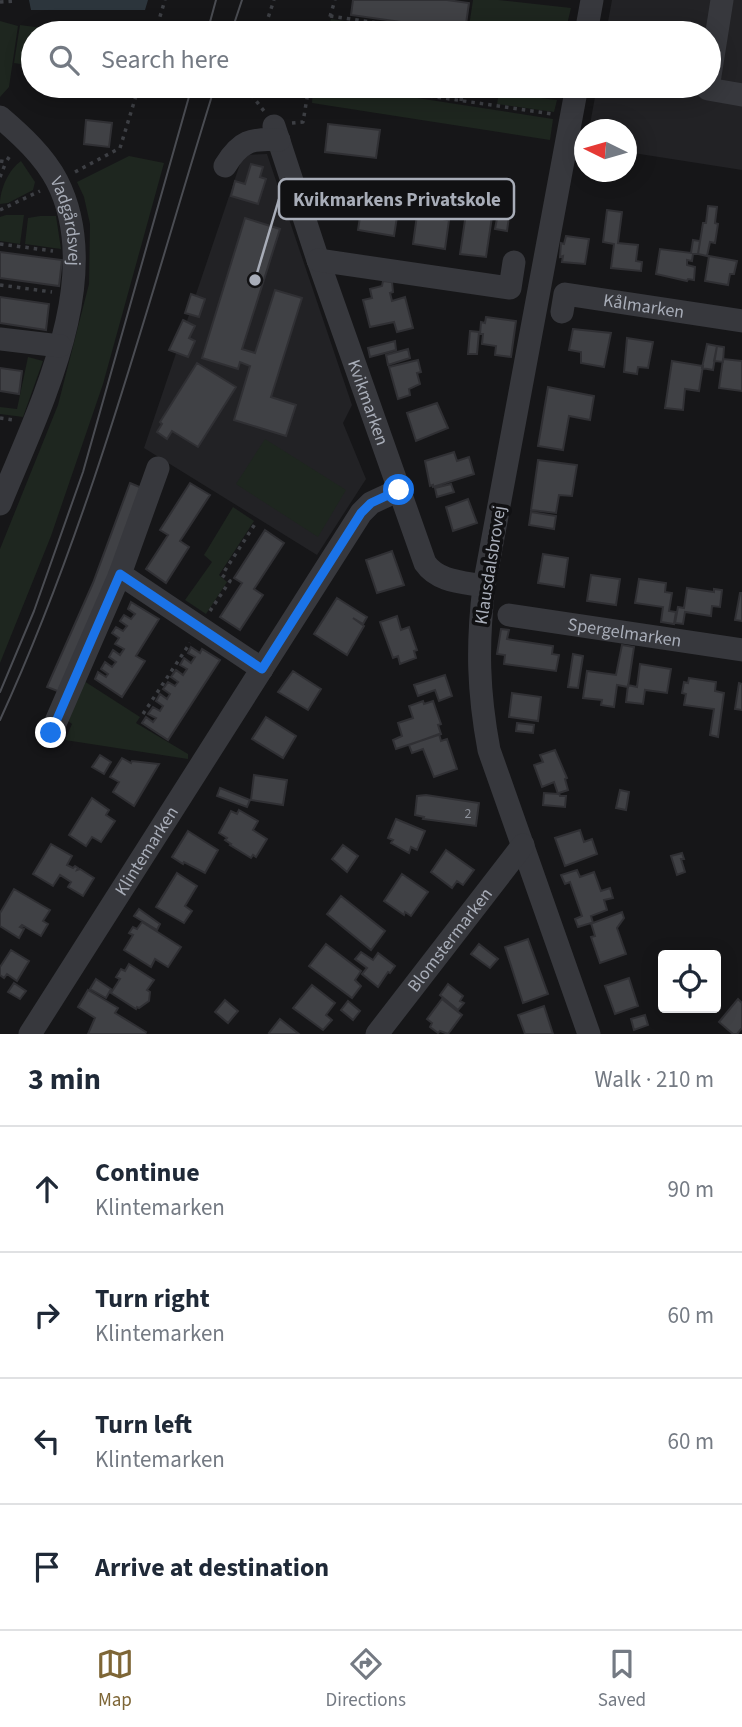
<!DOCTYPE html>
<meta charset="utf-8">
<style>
:root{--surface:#fff;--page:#f6f6f7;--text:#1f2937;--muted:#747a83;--line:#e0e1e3;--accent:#7e6636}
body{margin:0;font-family:"Source Sans 3",sans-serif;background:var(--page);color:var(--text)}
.controls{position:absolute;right:21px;bottom:21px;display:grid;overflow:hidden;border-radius:7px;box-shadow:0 4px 18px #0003}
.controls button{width:63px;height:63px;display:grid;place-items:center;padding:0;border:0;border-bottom:2px solid var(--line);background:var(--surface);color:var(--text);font:35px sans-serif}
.compass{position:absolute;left:574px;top:119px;width:63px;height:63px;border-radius:50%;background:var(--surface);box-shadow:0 4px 18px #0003;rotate:275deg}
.stop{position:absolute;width:21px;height:21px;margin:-16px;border:5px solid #1a73e8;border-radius:50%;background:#fff}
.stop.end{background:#1a73e8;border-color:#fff;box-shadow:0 2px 7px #0008}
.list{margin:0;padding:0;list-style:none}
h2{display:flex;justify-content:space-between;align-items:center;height:91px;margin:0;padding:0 28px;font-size:30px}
h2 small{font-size:23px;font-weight:400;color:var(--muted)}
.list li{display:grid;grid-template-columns:46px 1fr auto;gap:21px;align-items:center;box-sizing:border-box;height:126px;padding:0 28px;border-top:2px solid var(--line)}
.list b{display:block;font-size:26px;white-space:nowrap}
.list p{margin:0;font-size:23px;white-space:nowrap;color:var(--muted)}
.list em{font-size:23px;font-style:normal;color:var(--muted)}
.icon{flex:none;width:38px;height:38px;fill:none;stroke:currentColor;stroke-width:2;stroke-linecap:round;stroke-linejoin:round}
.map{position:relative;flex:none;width:742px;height:1034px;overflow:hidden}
.search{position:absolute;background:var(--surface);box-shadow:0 4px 18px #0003;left:21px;right:21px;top:21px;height:77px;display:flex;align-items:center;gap:18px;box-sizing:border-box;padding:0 24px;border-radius:38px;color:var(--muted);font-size:26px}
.sheet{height:595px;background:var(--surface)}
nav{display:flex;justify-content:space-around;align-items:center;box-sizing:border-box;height:98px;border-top:2px solid var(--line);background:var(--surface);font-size:19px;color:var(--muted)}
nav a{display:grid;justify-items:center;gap:4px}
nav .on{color:var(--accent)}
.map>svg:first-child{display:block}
.built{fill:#222225}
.green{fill:#1e261f}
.water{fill:#2c353c}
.building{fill:#404145;stroke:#303034;stroke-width:2}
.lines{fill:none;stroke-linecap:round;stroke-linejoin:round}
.path{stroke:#3d3f44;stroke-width:3.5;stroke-dasharray:3.5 5;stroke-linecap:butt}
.minor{stroke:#37383d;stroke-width:23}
.tram{stroke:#4a4c52;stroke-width:2}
.route{stroke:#1a73e8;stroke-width:9}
.labels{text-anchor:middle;stroke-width:7;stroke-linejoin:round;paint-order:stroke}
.number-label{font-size:14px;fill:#8e929b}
.street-label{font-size:18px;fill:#a8adb8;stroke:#111113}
.leader{fill:none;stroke:#a8adb8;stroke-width:2.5}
.callout-dot{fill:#a8adb8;stroke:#111113;stroke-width:2.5}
.callout{fill:#111113;stroke:#a8adb8;stroke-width:2.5}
.callout-label{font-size:19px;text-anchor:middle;font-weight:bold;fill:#a8adb8}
</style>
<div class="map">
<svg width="742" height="1034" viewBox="0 0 742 1034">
<rect width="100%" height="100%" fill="#161618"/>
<path class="built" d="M612 0H742V170L627 152 626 130H589L597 86H709V33H606Z
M267 154 352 405 343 423 366 479 317 555 144 448 243 155Z"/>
<path class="green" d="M473 0H498L571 8 565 33H468Z
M331 19 424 33H327Z
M0 21 18 26 9 87 0 97Z
M20 25 79 33H33V66L14 63Z
M313 86H339L553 119 550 140 312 103Z
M499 93 557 100 554 112 497 104Z
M129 156 164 163 103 384 51 536 0 663V549L58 405 89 284 90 224 84 197 77 182Z
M21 161 35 182 33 190 8 203 0 204C0 189 9 169 21 161Z
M6 215H24L20 244 0 241V217Z
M40 216H56L61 249 25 244 28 218Z
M28 357 43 361 23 417 0 414V407L17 409Z
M265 439 346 490 318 537 236 484Z
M233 507 254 521 219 575 227 582 206 614 185 600 212 562 204 555Z
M84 681 140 717 136 723 188 754V759L65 740 72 724 68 721Z"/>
<path class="water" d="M29 0H148L145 10H31Z"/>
<path class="building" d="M353 0H447L469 3 465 31 351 15Z
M391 86H449L448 94Z
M509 86H537L536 97 508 93Z
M86 120 112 123 109 147 84 144Z
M328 124 380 130 376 158 325 152Z
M251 164 263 167 260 177 266 179 258 204 231 196 235 181 245 184Z
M470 186 496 190 486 257 460 254Z
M362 204 398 210 394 236 358 230Z
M708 206 717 207 715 223 718 224 715 243 710 242 707 256 698 254 703 223H706Z
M499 208 510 210 507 231 495 229Z
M607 210 622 212 618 243 638 245 636 261 642 262 641 271 611 268 614 244 603 242Z
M417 215 449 220 445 249 413 244Z
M245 218 280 229 242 349 255 353 275 290 302 298 271 397 296 405 286 436 234 420 250 366 240 362 238 369 202 358Z
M566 236 589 239 585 264 562 262 563 256 560 257 561 243 564 244Z
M693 240 700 241 698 254H693L692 261 687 260V265L695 267 694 280 688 279 687 281 656 274 660 249 691 253Z
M0 252 62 260 59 286 0 278Z
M709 256 737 261 734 274H730L728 285 705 281Z
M383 281 392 282 393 292 390 293 392 301 405 297 413 328 397 332 394 322 370 327 363 300 372 298 370 289 382 286Z
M191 294 205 299 199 317 185 313Z
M0 297 49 304 46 330 0 323Z
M486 317 516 321 511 357 495 355 496 346 482 344 483 334H480L481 322 485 323Z
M183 320 195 326 189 338 195 341 188 357 169 350Z
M573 329 611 333 604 367 581 363V352L569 350Z
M470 331 479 332 477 354H468Z
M627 338 653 342 648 368 638 367 637 374 624 372Z
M395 341 396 350 370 357 368 348Z
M707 344 717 346 713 370 702 368Z
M717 346 724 347 723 362 714 361Z
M408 349 410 358 388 365 386 355Z
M723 359 742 361V391L719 388Z
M418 360 421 372 417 373 420 384 409 389 410 395 398 399 389 367Z
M672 361 703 366 699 391 685 389 683 410 665 408Z
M197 363 236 387 198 447 172 431 167 439 157 432 162 424 160 422Z
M0 368 22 371 19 394 0 391Z
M548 387 594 396 590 420 569 416 563 450 538 446Z
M437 403 448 428 416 441 407 413Z
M454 452 457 461 469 457 474 474 433 487V485L430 486 425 461Z
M538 460 577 465 572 496 559 495 556 513 531 510Z
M130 483 142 488 105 588 60 692 47 687 93 583Z
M190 483 210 495 180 541 189 547 166 583 146 569 168 535 160 530Z
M451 484 454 492 437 497 435 488Z
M468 499 477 523 453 531 446 507Z
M531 512 556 516 554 529 529 525Z
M265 530 284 543 254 589 263 595 240 630 220 617 242 583 234 578Z
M392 551 404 585 377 593 366 560Z
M543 554 568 558 564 587 538 583Z
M591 575 620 579 616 605 587 601Z
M639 579 666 583 665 592 672 593 669 611 676 612 674 624 661 622 663 607 635 603Z
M687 588 714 592V589L722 590 720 607 712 606 711 616 685 612 683 624 675 623 678 607 684 608Z
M740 593H742V621L735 620Z
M337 598 367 617 363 624 353 618 364 626 347 655 314 634Z
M131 602 159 619 136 656 145 661 122 697 95 679 98 672 106 677 108 674 101 669 105 662 112 667 116 662 109 657 113 650 120 655 124 649 115 644 119 638 112 633 116 627 123 631 127 626 120 621 124 615 131 619 135 614 128 609Z
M397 616 401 630 409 627 417 650 414 651 416 658 400 664 398 656 393 658 380 622Z
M501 629 509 630 507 639 553 646 552 654 559 655 556 671 504 664 505 655 497 654Z
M622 645 634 647 628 687 617 685 614 707 601 705 602 700 583 698 587 671 616 675Z
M191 647 200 653 202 649 220 660 168 740 142 723 146 717 153 722 156 718 148 714 153 707 160 711 163 706 156 701 160 694 167 699 170 694 163 689 168 682 175 686 178 682 171 677 176 670 183 675 187 669 180 665 184 658 191 663 195 657 188 653Z
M573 654 583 656 578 688 568 687Z
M640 664 671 669 667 693 645 690 643 704 626 702 628 685 637 687Z
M293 671 321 689 308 710 278 692Z
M445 675 452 696 439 701 435 690 418 696 414 685Z
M689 678 716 682 715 691 724 693 718 737 710 735 714 709 684 705 686 694 682 693 684 682 688 683Z
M739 683 742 684V710L735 709Z
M512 693 541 697 538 721 509 717Z
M423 701 424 704 433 701 441 724 438 725 441 734 396 749 393 740 402 736 398 723 413 718 409 706Z
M266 717 296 736 283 758 252 739Z
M517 723 534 725 533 733 516 731Z
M439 734 441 741 447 739 457 769 434 777 423 749 412 753 409 745Z
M555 750 567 778 565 779 568 790 559 793 560 796H566L565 807 543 805 544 793 558 794 554 782 542 787 534 765 543 762 540 755Z
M100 755 111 762 104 774 92 767Z
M122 758 131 763 132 761 159 764 134 806 113 792 119 782 110 777Z
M254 775 287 780 283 805 251 800Z
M220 788 250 800 247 807 217 796Z
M620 790 629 792 626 810 616 808Z
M426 795 479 803 476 826 423 819 424 817 415 815 417 796Z
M92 798 109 810 106 815 115 821 101 842 92 837 86 846 69 835Z
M239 810 258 821 253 830 267 839 256 857 253 855 251 858 230 845 231 844 225 840 227 838 219 833 231 811 237 814Z
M396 819 425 831 417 850 411 847 409 853 391 843 393 840 388 838Z
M580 830 584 842 592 839 597 854 565 866 555 838Z
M188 831 218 850 205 873 184 862 183 864 172 857Z
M51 844 72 856 67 865 73 868 75 866 78 868 77 870 80 869 94 878 83 896 68 887 71 882 60 875 53 886 33 874Z
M343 845 358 856 347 872 332 859Z
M446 850 474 870 463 885 457 881 452 888 431 872Z
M682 853 684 859H681L685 872 677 875 671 856Z
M577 870 580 877 594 872 601 891 610 888 613 898 604 900 607 910 591 916 593 923 622 912 624 918 617 928 626 954 600 963 591 937 595 936 591 923 578 927 575 919 582 916 570 882 565 884 561 875Z
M177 873 197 886 185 906 192 911 184 923 156 907Z
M402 874 428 892 411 916 405 912 404 915 384 901Z
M14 889 50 910 43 921 48 924 41 936 22 925 20 927 24 929 19 938 0 926V913Z
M341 896 385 931 371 950 327 914Z
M139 909 160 924 157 930 134 916Z
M142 922 181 947 168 967 155 959 151 967 124 950 133 935 129 933 133 927 137 929Z
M528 939 548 994 523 1003 505 947Z
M326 944 361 971 355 980 361 986 352 998 309 966Z
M479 944 498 959 490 968 471 954Z
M11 950 29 961 17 981 7 974 4 978 0 975V967Z
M361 952 373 960 378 953 395 966 390 973 388 972 378 987 362 974 367 968 355 959Z
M129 964 154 980 147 990 150 992 149 1001 139 1008 137 1007 136 1009 111 993 120 979 116 977 121 969 125 971Z
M629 978 638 1006 615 1014 605 986Z
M96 979 111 989 106 998 90 989Z
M14 983 26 991 20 999 8 992Z
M448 984 463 996 460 1001 464 1003 458 1010 440 995Z
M312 985 335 1003 326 1015 332 1020 323 1030 293 1008Z
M88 990 118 1008 115 1013 146 1032 145 1034H88L95 1018 78 1007Z
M442 999 462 1015 448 1034 440 1031 438 1033 430 1027 432 1023 427 1019Z
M738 999 742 1003V1028L737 1034H733L719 1022Z
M225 1000 238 1011 228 1023 215 1012Z
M348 1001 360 1011 353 1020 341 1010Z
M544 1006 553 1034H525L518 1015Z
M645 1015 648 1025 634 1030 631 1019Z
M280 1019 299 1034H271L269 1033Z"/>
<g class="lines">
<path class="path" d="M0 2 15 1
M330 16 443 33
M155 33 165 0
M263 33 274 0
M325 33 335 0
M250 86 253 97 264 111
M362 86 552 114
M461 101 463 86
M292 123 303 122 309 86
M0 161 6 162 11 154
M75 172 120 148 139 86
M0 177 6 162
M0 210 40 191
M0 244 53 251
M0 285 52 292
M0 418 14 420
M210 611 230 581 222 575 255 524
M143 714 190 643"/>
<g class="minor">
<path d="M586 33 592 0"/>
<path d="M709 82 722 0"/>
<path d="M577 86 484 586C477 645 478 691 489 750L589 1034"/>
<path d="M708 86V89L742 95"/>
<path id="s1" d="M0 117C21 135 44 156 57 181 107 279 37 412 0 504"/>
<path id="s2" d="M274 126 318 260 425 563C438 582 463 582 484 586"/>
<path d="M225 166C240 141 251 138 279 140"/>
<path d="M318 260 510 288 514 262"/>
<path id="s3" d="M562 312 565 294 742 321"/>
<path d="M0 339 60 346"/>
<path d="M120 574 262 669"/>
<path id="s4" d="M509 615 742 650"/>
<path d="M51 733 120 574 158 468"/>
<path id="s5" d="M30 1034 361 513 371 503 399 490"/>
<path id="s6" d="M377 1034 523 845"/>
</g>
<path class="tram" d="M207 33 216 0
M231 33 242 0
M0 692 34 611 83 472 192 86
M0 720C93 517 149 298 215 86"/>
</g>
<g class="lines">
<path class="route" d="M51 733 120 574 262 669 361 513 371 503 399 490"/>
</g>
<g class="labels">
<g class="number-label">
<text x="468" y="818">2</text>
</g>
<g class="street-label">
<text dy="6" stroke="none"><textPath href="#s1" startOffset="128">Vadgårdsvej</textPath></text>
<text dy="6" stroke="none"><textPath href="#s3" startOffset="98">Kålmarken</textPath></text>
<text dy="6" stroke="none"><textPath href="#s2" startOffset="292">Kvikmarken</textPath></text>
<text transform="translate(490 565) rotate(-81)" y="6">Klausdalsbrovej</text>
<text dy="6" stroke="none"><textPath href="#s4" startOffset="117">Spergelmarken</textPath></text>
<text dy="6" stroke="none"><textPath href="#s5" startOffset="217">Klintemarken</textPath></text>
<text dy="6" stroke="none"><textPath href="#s6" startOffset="119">Blomstermarken</textPath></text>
</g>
</g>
<path class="leader" d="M255 280L279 199"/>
<circle class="callout-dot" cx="255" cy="280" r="7"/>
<rect class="callout" x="279" y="179" width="235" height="40" rx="7"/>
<g class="callout-label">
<text x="397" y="206">Kvikmarkens Privatskole</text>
</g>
</svg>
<div class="controls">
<button><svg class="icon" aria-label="locate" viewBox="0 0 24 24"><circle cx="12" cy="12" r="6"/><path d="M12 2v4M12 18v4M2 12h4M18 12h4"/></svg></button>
</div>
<svg class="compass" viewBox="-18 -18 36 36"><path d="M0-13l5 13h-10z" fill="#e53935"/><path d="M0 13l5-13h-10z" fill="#747a83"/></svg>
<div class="stop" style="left:399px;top:490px"></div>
<div class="stop end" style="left:51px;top:733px"></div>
<div class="search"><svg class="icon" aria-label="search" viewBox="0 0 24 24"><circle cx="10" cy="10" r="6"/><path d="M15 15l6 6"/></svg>Search here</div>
</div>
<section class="sheet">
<h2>3 min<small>Walk · 210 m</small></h2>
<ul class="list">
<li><svg class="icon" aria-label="ahead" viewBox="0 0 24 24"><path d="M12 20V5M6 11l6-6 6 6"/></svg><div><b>Continue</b><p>Klintemarken</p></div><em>90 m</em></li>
<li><svg class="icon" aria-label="right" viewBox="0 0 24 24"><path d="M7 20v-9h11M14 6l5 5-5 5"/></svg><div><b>Turn right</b><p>Klintemarken</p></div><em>60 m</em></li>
<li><svg class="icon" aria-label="left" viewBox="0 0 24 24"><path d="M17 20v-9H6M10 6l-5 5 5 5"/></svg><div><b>Turn left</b><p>Klintemarken</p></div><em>60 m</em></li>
<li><svg class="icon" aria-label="arrive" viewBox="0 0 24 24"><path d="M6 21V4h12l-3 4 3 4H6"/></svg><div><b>Arrive at destination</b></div></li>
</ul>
</section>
<nav>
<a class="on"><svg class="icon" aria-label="map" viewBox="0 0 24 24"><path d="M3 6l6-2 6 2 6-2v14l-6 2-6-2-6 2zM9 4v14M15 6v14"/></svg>Map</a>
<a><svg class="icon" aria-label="directions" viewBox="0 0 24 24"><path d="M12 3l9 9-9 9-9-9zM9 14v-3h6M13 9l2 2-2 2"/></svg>Directions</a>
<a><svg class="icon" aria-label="saved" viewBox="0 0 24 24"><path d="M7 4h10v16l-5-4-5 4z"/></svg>Saved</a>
</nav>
